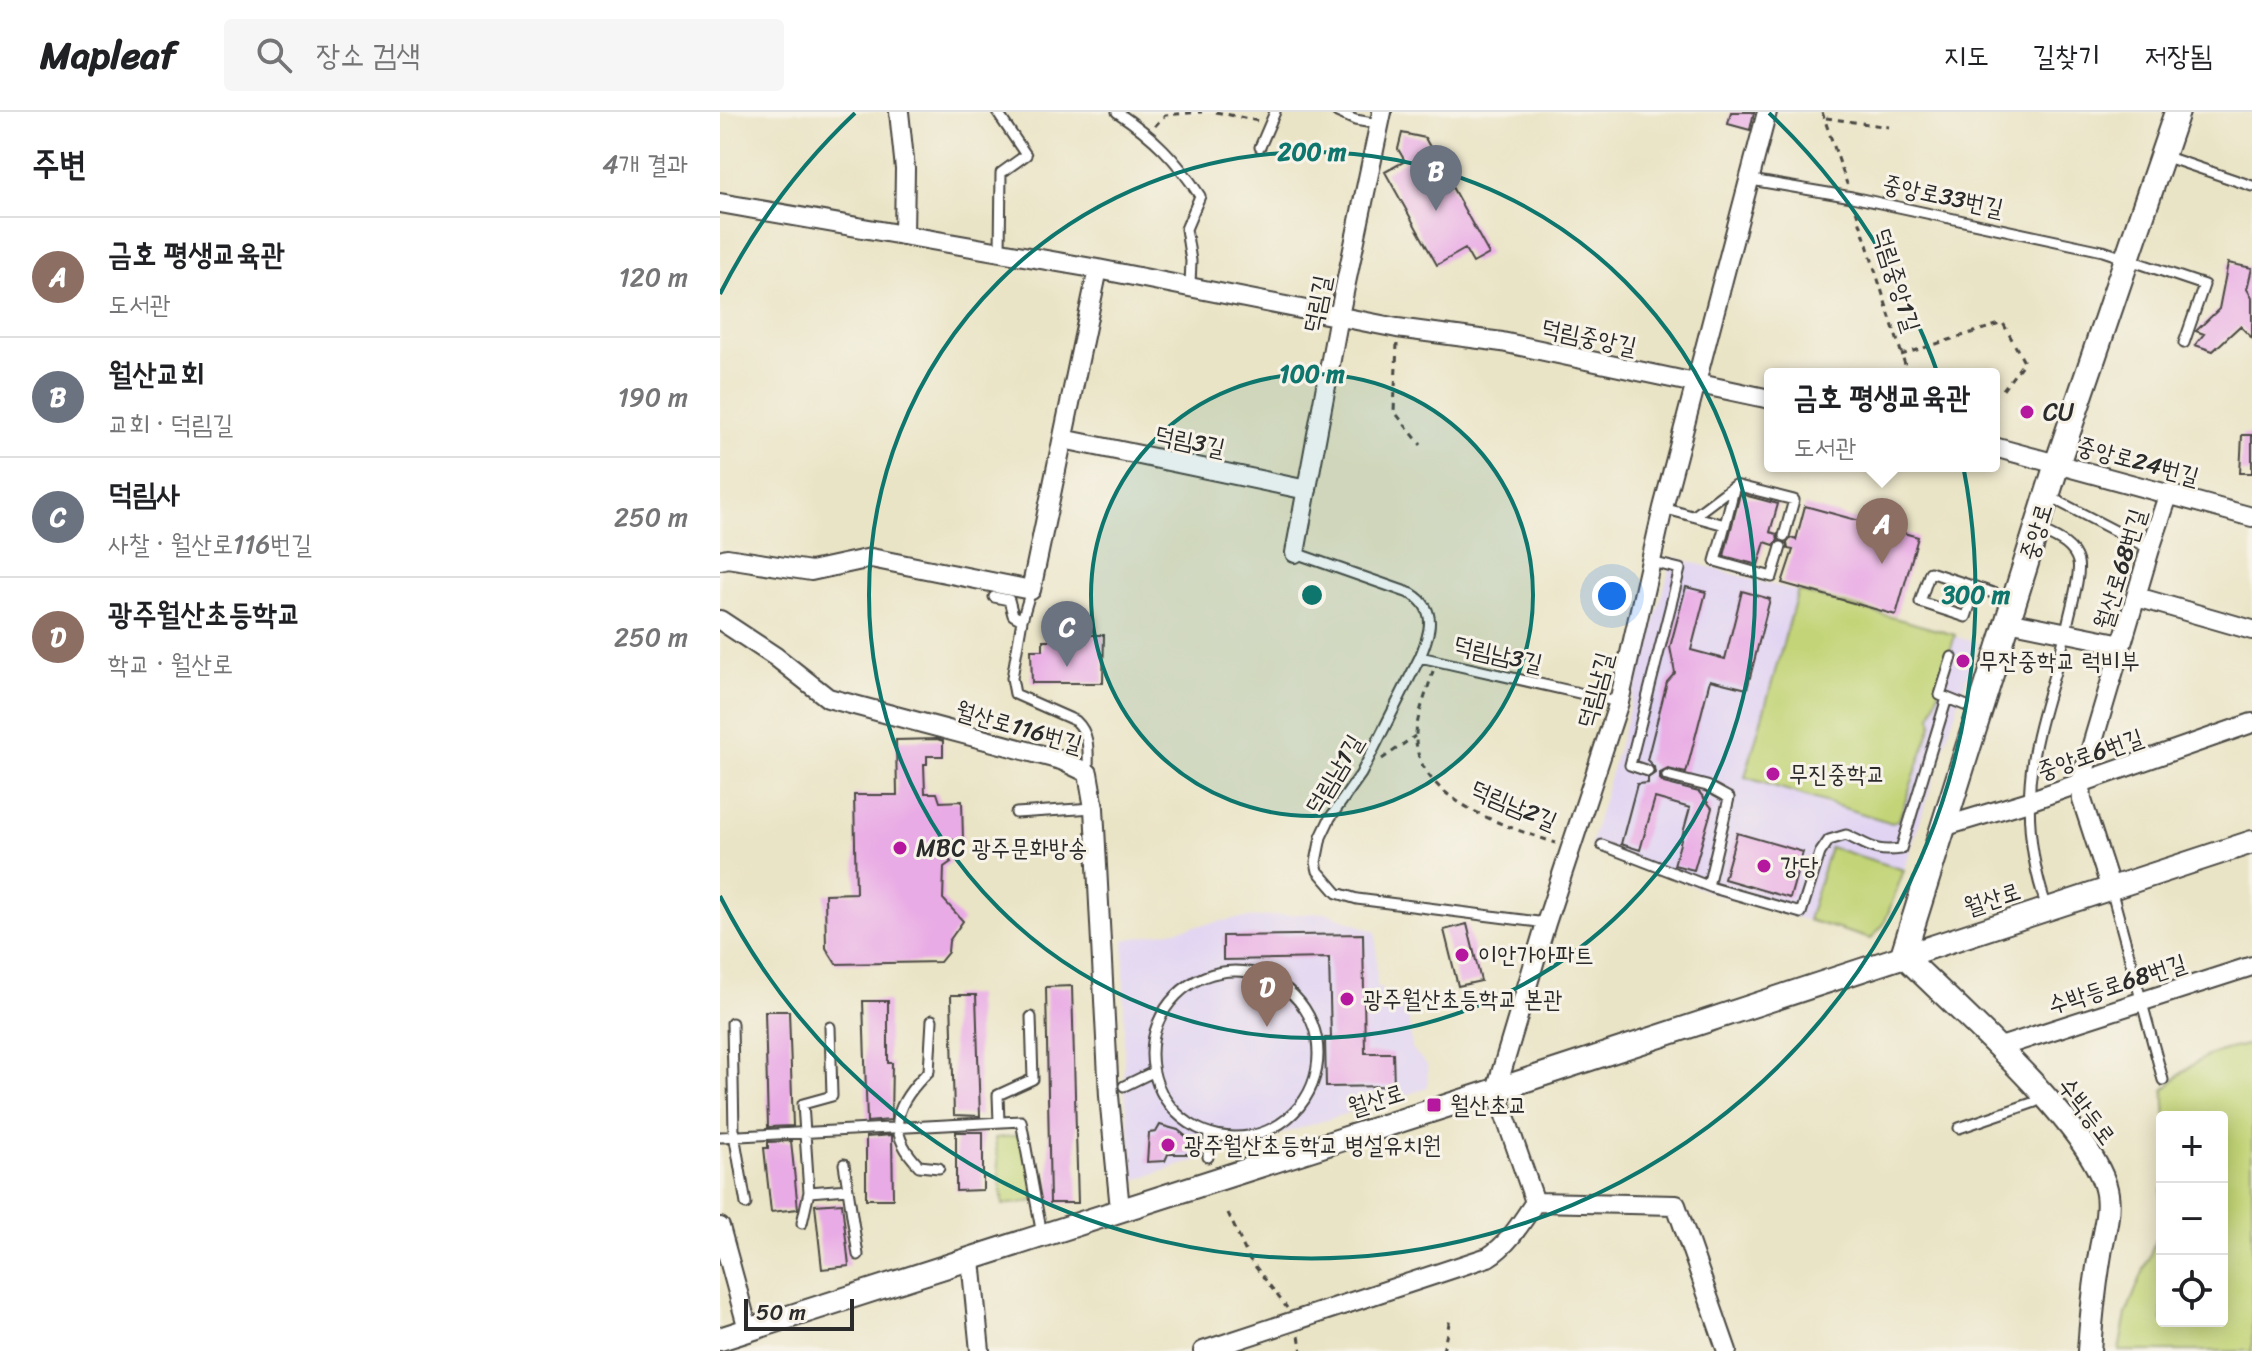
<!DOCTYPE html>
<html lang="ko">
<meta charset="utf-8">
<style>
:root{--surface:#fff;--page:#f6f6f6;--text:#202124;--muted:#757577;--line:#e0e0e0;--accent:#db2777}
body{margin:0;font-family:Sriracha,"Poor Story",sans-serif;background:var(--page);color:var(--text)}
.controls{position:absolute;right:24px;bottom:24px;display:grid;overflow:hidden;border-radius:8px;box-shadow:0 4px 20px #0003}
.controls button{width:72px;height:72px;display:grid;place-items:center;padding:0;border:0;border-bottom:2px solid var(--line);background:var(--surface);color:var(--text);font:40px sans-serif}
.scale{position:absolute;left:24px;bottom:20px;width:110px;box-sizing:border-box;padding-left:8px;border:4px solid #2b2b2b;border-top:0;font-size:22px;line-height:28px;white-space:nowrap;color:#2b2b2b;-webkit-text-stroke:6px #f7f3e8;paint-order:stroke}
.you{position:absolute;left:892px;top:484px;width:28px;height:28px;margin:-20px;border:6px solid #fff;border-radius:50%;background:#1a73e8;box-shadow:0 0 0 12px #1a73e833}
.badge{display:grid;place-items:center;width:52px;height:52px;border-radius:50%;background:var(--accent);color:#fff;font-size:26px;font-weight:700}
.pin{position:absolute;translate:-50% -66px;filter:drop-shadow(0 2px 4px #0008)}
.pin::after{content:'';position:absolute;top:42px;width:28px;height:24px;background:inherit;clip-path:polygon(0 0,100% 0,50% 100%)}
.popup{position:absolute;left:1044px;top:256px;width:236px;height:104px;box-sizing:border-box;display:grid;place-content:center;border-radius:8px;background:var(--surface);filter:drop-shadow(0 2px 6px #0005);font-size:26px;white-space:nowrap;color:var(--muted)}
.popup b{font-size:30px;color:var(--text)}
.popup::after{content:'';position:absolute;left:50%;top:100%;margin-left:-16px;border:16px solid transparent;border-top-color:var(--surface)}
.list{margin:0;padding:0;list-style:none}
h2{display:flex;justify-content:space-between;align-items:center;height:104px;margin:0;padding:0 32px;font-size:34px}
h2 small{font-size:26px;font-weight:400;color:var(--muted)}
.list li{display:grid;grid-template-columns:52px 1fr auto;gap:24px;align-items:center;box-sizing:border-box;height:120px;padding:0 32px;border-top:2px solid var(--line)}
.list b{display:block;font-size:30px;white-space:nowrap}
.list p{margin:0;font-size:26px;white-space:nowrap;color:var(--muted)}
.list em{font-size:26px;font-style:normal;color:var(--muted)}
.icon{flex:none;width:44px;height:44px;fill:none;stroke:currentColor;stroke-width:2;stroke-linecap:round;stroke-linejoin:round}
.map{position:relative;flex:none;width:1532px;height:1239px;overflow:hidden}
header{display:flex;align-items:center;gap:48px;box-sizing:border-box;height:112px;padding:0 40px;background:var(--surface);border-bottom:2px solid var(--line)}
header strong{font-size:38px}
nav{display:flex;gap:44px;margin-inline-start:auto;font-size:28px}
.search{width:560px;height:72px;background:var(--page);display:flex;align-items:center;gap:20px;box-sizing:border-box;padding:0 28px;border-radius:8px;color:var(--muted);font-size:30px}
main{display:flex}
aside{flex:1;background:var(--surface)}
.map>svg:first-child{display:block}
.built{fill:#e1d4f3}
.green{fill:#c2d477;stroke:#768051;stroke-width:2}
.building{fill:#e9abe5}
.lines{fill:none;stroke-linecap:round;stroke-linejoin:round}
.service-casing{stroke:#484742;stroke-width:13}
.minor-casing{stroke:#484742;stroke-width:22}
.tertiary-casing{stroke:#484742;stroke-width:26}
.secondary-casing{stroke:#484742;stroke-width:28}
.path{stroke:#484742;stroke-width:3;stroke-dasharray:6 6;stroke-linecap:butt}
.service{stroke:#fff;stroke-width:9}
.minor{stroke:#fff;stroke-width:18}
.tertiary{stroke:#fff;stroke-width:22}
.secondary{stroke:#fff;stroke-width:24}
.ring{fill:none;stroke:#0f766e;stroke-width:4}
.poi-dot{fill:#b5179e;stroke:#f7f3e8;stroke-width:3}
.labels{text-anchor:middle;stroke-width:6;stroke-linejoin:round;paint-order:stroke}
.street-label{font-size:24px;fill:#2b2b2b;stroke:#f7f3e8}
.poi-label{font-size:24px;fill:#2b2b2b;stroke:#f7f3e8;text-anchor:start}
.centre{fill:#0f766e;stroke:#f7f3e8;stroke-width:4}
.ring-label{font-size:24px;text-anchor:middle;font-weight:bold;fill:#0f766e;stroke:#f7f3e8;stroke-width:6;stroke-linejoin:round;paint-order:stroke}
</style>
<header>
<strong>Mapleaf</strong>
<div class="search"><svg class="icon" aria-label="search" viewBox="0 0 24 24"><circle cx="10" cy="10" r="6"/><path d="M15 15l6 6"/></svg>장소 검색</div>
<nav><a>지도</a><a>길찾기</a><a>저장됨</a></nav>
</header>
<main>
<aside>
<h2>주변<small>4개 결과</small></h2>
<ul class="list">
<li><span class="badge" style="background:#8d6e63">A</span><div><b>금호 평생교육관</b><p>도서관</p></div><em>120 m</em></li>
<li><span class="badge" style="background:#6b7280">B</span><div><b>월산교회</b><p>교회 · 덕림길</p></div><em>190 m</em></li>
<li><span class="badge" style="background:#6b7280">C</span><div><b>덕림사</b><p>사찰 · 월산로116번길</p></div><em>250 m</em></li>
<li><span class="badge" style="background:#8d6e63">D</span><div><b>광주월산초등학교</b><p>학교 · 월산로</p></div><em>250 m</em></li>
</ul>
</aside>
<div class="map">
<svg width="1532" height="1239" viewBox="0 0 1532 1239">
<rect width="100%" height="100%" fill="#f7f3e8"/>
<filter id="ink" filterUnits="userSpaceOnUse"><feTurbulence type="fractalNoise" baseFrequency=".0125" numOctaves="2"/><feDisplacementMap in="SourceGraphic" scale="16" xChannelSelector="R" yChannelSelector="G"/><feConvolveMatrix kernelMatrix="1 2 1 2 8 2 1 2 1" color-interpolation-filters="sRGB"/></filter>
<filter id="wash" filterUnits="userSpaceOnUse"><feTurbulence type="fractalNoise" baseFrequency=".006" numOctaves="4" result="noise"/><feDisplacementMap in="SourceGraphic" scale="32" xChannelSelector="R" yChannelSelector="G"/><feGaussianBlur stdDeviation="1.8" result="paint"/><feColorMatrix in="noise" values="0 0 0 0 0 0 0 0 0 0 0 0 0 0 0 0 0 1.4 0 .05"/><feComposite in="paint" operator="in"/></filter>
<g filter="url(#wash)">
<rect width="100%" height="100%" fill="#eae4c6"/>
<path class="built" d="M953 445 1258 531 1184 758 1164 812 1151 827 992 781 870 734Z
M606 800 656 820 657 875 687 893 692 937 707 953 708 976 415 1068 404 974V828L513 807Z"/>
<path class="green" d="M1078 479 1235 523 1211 605 1213 610 1179 707 1172 711 1025 665Z
M1110 735 1184 758 1164 812 1151 827 1088 808Z
M1532 932V1239H1399L1406 1202 1438 1123 1442 1076V1209H1502V1005H1446L1444 978C1473 947 1492 939 1532 932Z
M308 1022 316 1089 283 1093 275 1026Z"/>
<g id="blocks">
<path class="building" d="M1011 0H1034L1030 18 1008 12Z
M682 21 705 26 769 142 753 151 745 137 717 153 665 60 685 49 678 37Z
M1508 151 1532 156 1527 177 1532 186V226L1520 214 1493 239 1475 233 1484 222 1476 219 1499 197Z
M1522 323H1532V361H1520Z
M1020 382 1058 392 1050 420 1057 422 1058 428 1054 433 1045 430 1038 453 1004 444Z
M1085 394 1198 425 1176 503 1062 471 1073 438 1068 437 1067 431 1071 426 1076 428Z
M966 475 986 480 971 538 1005 547 1022 479 1050 487 1027 577 990 568 966 661 948 657 940 661V667L944 671 979 680 992 696 974 758 954 753 970 696 935 686 920 738 901 732 917 672 928 671V666L935 661 934 655 927 648 947 570 955 561 950 535Z
M347 523H384L383 571H312L311 538H323V528H347Z
M217 627 223 629V644H207V652H204L205 681H217L220 690 242 689 243 728H225V743L231 750 224 755 223 787 243 809 229 829 228 840 220 850 116 852 106 836 105 782 136 781 134 683H177L176 628Z
M1017 721 1083 740 1070 786 1004 767Z
M747 812 761 869 738 874 724 818Z
M643 822 645 941H673L674 974 606 975 605 926H611L609 846 503 848V824Z
M352 874 358 1091H330L326 875Z
M231 883H256L260 1004 234 1003Z
M143 889H168V951H172L171 1008 147 1010Z
M45 899H69L73 1014 48 1015Z
M440 1013 458 1018 468 1026 470 1042H448L445 1049 427 1050 429 1021 436 1020Z
M236 1020H263V1078L236 1079Z
M172 1023 173 1087H146V1025Z
M71 1029 78 1097 51 1100 44 1036H48V1030Z
M122 1091 129 1154 102 1157 95 1093Z"/>
</g>
</g>
<g filter="url(#ink)">
<use href="#blocks" fill-opacity="0" stroke="#484742" stroke-width="2"/>
<g class="lines">
<defs>
<path id="service" d="M277 0 306 43 281 61 280 139
M397 0C434 25 456 47 480 84L466 117 471 149 470 173
M617 0 635 8 659 12
M540 35 555 0
M1444 44 1532 74
M1031 68 1132 85 1383 139 1484 173 1464 231
M1330 385 1430 437
M943 396 1005 413 995 449 1052 465 1061 435
M974 404 1015 373
M1005 413 1015 373 1074 388 1064 424
M1317 417C1333 425 1353 431 1358 450 1361 463 1351 495 1348 510 1339 555 1320 600 1313 646 1305 697 1310 747 1327 796
M575 441 692 482C718 498 710 521 700 545L899 590
M1256 475 1246 505 1200 490 1210 460C1237 469 1264 478 1291 487
M274 485 289 488 293 503 302 508 292 566 295 582 356 609C371 623 368 641 368 661
M302 508 311 478
M700 545 641 662 610 706 601 725 596 750 598 759 617 781 637 787 826 811
M1227 586 1220 583 1232 545
M928 659 910 653 960 457 931 450
M947 664 987 674 1009 686 988 774
M296 701 374 696
M882 733 993 776 1081 801 1100 741 1109 728 1126 723C1149 733 1154 741 1181 737L1227 586 1257 598
M1391 777 1443 968
M432 942a83 83 0 1 1 166 0a83 83 0 1 1-166 0Z
M212 908 209 959C177 990 163 1017 199 1054L219 1056
M12 911 14 1022 26 1092
M404 974 433 960
M279 1010 278 983 313 967 311 905
M1239 1016 1315 990 1321 981
M0 1025 301 1009 322 1123
M488 1045 489 1021
M128 1077 138 1143
M89 1080 128 1077 124 1052
M82 1111 89 1080 83 992 112 984 110 915"/>
<path id="minor" d="M179 0 185 57 184 123
M0 91 378 157 311 478 151 446 91 459 7 446 0 448
M378 157 677 216 782 230 1050 287
M343 327 587 378
M1274 335 1532 405
M575 441 619 204 662 0
M1417 485 1532 518
M0 508 56 545 108 586 341 648 368 661 374 696 389 984 400 1097
M1288 509 1402 532
M1223 715 1309 689 1532 611
M1391 777 1362 688 1361 670 1430 437 1449 381
M1277 936 1532 854
M815 1090 776 978 826 811 899 590 943 396 1047 0
M815 1090 956 1093 1007 1239
M0 1115 28 1217
M251 1148 260 1239
M483 1239 768 1145C789 1132 801 1111 815 1090"/>
<path id="tertiary" d="M1183 843C1231 891 1378 1019 1387 1082 1390 1103 1383 1122 1380 1142 1375 1173 1371 1207 1369 1239
M0 1227 776 978 1532 730"/>
<path id="secondary" d="M1183 843 1337 352 1457 0"/>
</defs>
<use href="#service" class="service-casing"/>
<use href="#minor" class="minor-casing"/>
<use href="#tertiary" class="tertiary-casing"/>
<use href="#secondary" class="secondary-casing"/>
<path class="path" d="M496 0 538 9
M1102 0 1127 72
M1106 6 1169 15
M435 14 445 3 482 0
M1136 98 1188 262
M677 232 674 299 701 333
M1181 243 1283 211 1304 250 1282 279
M713 559C708 578 695 607 696 626 696 688 788 715 836 731
M662 647 695 624
M508 1101 528 1145 567 1196
M579 1224 582 1239
M723 1239 730 1207"/>
<use href="#service" class="service"/>
<use href="#minor" class="minor"/>
<use href="#tertiary" class="tertiary"/>
<use href="#secondary" class="secondary"/>
</g>
</g>
<circle cx="592" cy="483" r="221" fill="#0f766e" fill-opacity=".12"/>
<g class="ring">
<circle cx="592" cy="483" r="221"/>
<circle cx="592" cy="483" r="443"/>
<path d="M0 182A664 664 0 0 1 135 1M1049 1A664 664 0 1 1 0 784"/>
</g>
<g class="poi-dot">
<circle cx="1307" cy="300" r="8"/>
<circle cx="1243" cy="549" r="8"/>
<circle cx="1053" cy="662" r="8"/>
<circle cx="180" cy="736" r="8"/>
<circle cx="1044" cy="754" r="8"/>
<circle cx="742" cy="843" r="8"/>
<circle cx="627" cy="887" r="8"/>
<rect x="706" y="985" width="16" height="16" rx="4"/>
<circle cx="448" cy="1033" r="8"/>
</g>
<g class="labels">
<g class="street-label">
<text transform="translate(1223 84) rotate(12)" y="8">중앙로33번길</text>
<text transform="translate(1177 168) rotate(73)" y="8">덕림중앙1길</text>
<text transform="translate(597 192) rotate(-79)" y="8">덕림길</text>
<text transform="translate(869 225) rotate(12)" y="8">덕림중앙길</text>
<text transform="translate(470 329) rotate(12)" y="8">덕림3길</text>
<text transform="translate(1418 349) rotate(15)" y="8">중앙로24번길</text>
<text transform="translate(1316 420) rotate(-73)" y="8">중앙로</text>
<text transform="translate(1400 457) rotate(-73)" y="8">월산로68번길</text>
<text transform="translate(778 542) rotate(13)" y="8">덕림남3길</text>
<text transform="translate(875 578) rotate(-75)" y="8">덕림남길</text>
<text transform="translate(299 615) rotate(16)" y="8">월산로116번길</text>
<text transform="translate(1370 642) rotate(-19)" y="8">중앙로6번길</text>
<text transform="translate(614 662) rotate(-59)" y="8">덕림남1길</text>
<text transform="translate(794 693) rotate(23)" y="8">덕림남2길</text>
<text transform="translate(1272 787) rotate(-18)" y="8">월산로</text>
<text transform="translate(1397 872) rotate(-18)" y="8">수박등로68번길</text>
<text transform="translate(656 988) rotate(-17)" y="8">월산로</text>
<text transform="translate(1367 999) rotate(53)" y="8">수박등로</text>
</g>
<g class="poi-label">
<text x="1323" y="308">CU</text>
<text x="1259" y="557">무잔중학교 럭비부</text>
<text x="1069" y="670">무진중학교</text>
<text x="196" y="744">MBC 광주문화방송</text>
<text x="1060" y="762">강당</text>
<text x="758" y="851">이안가아파트</text>
<text x="643" y="895">광주월산초등학교 본관</text>
<text x="730" y="1001">월산초교</text>
<text x="464" y="1041">광주월산초등학교 병설유치원</text>
</g>
</g>
<circle cx="592" cy="483" r="12" class="centre"/>
<g class="ring-label">
<text x="592" y="48">200 m</text>
<text x="592" y="270">100 m</text>
<text x="1256" y="491">300 m</text>
</g>
</svg>
<div class="controls">
<button>+</button>
<button>−</button>
<button><svg class="icon" aria-label="locate" viewBox="0 0 24 24"><circle cx="12" cy="12" r="6"/><path d="M12 2v4M12 18v4M2 12h4M18 12h4"/></svg></button>
</div>
<div class="scale">50 m</div>
<div class="you"></div>
<div class="pin badge" style="left:1162px;top:452px;background:#8d6e63">A</div>
<div class="popup"><b>금호 평생교육관</b>도서관</div>
<div class="pin badge" style="left:716px;top:99px;background:#6b7280">B</div>
<div class="pin badge" style="left:347px;top:555px;background:#6b7280">C</div>
<div class="pin badge" style="left:547px;top:915px;background:#8d6e63">D</div>
</div>
</main>
